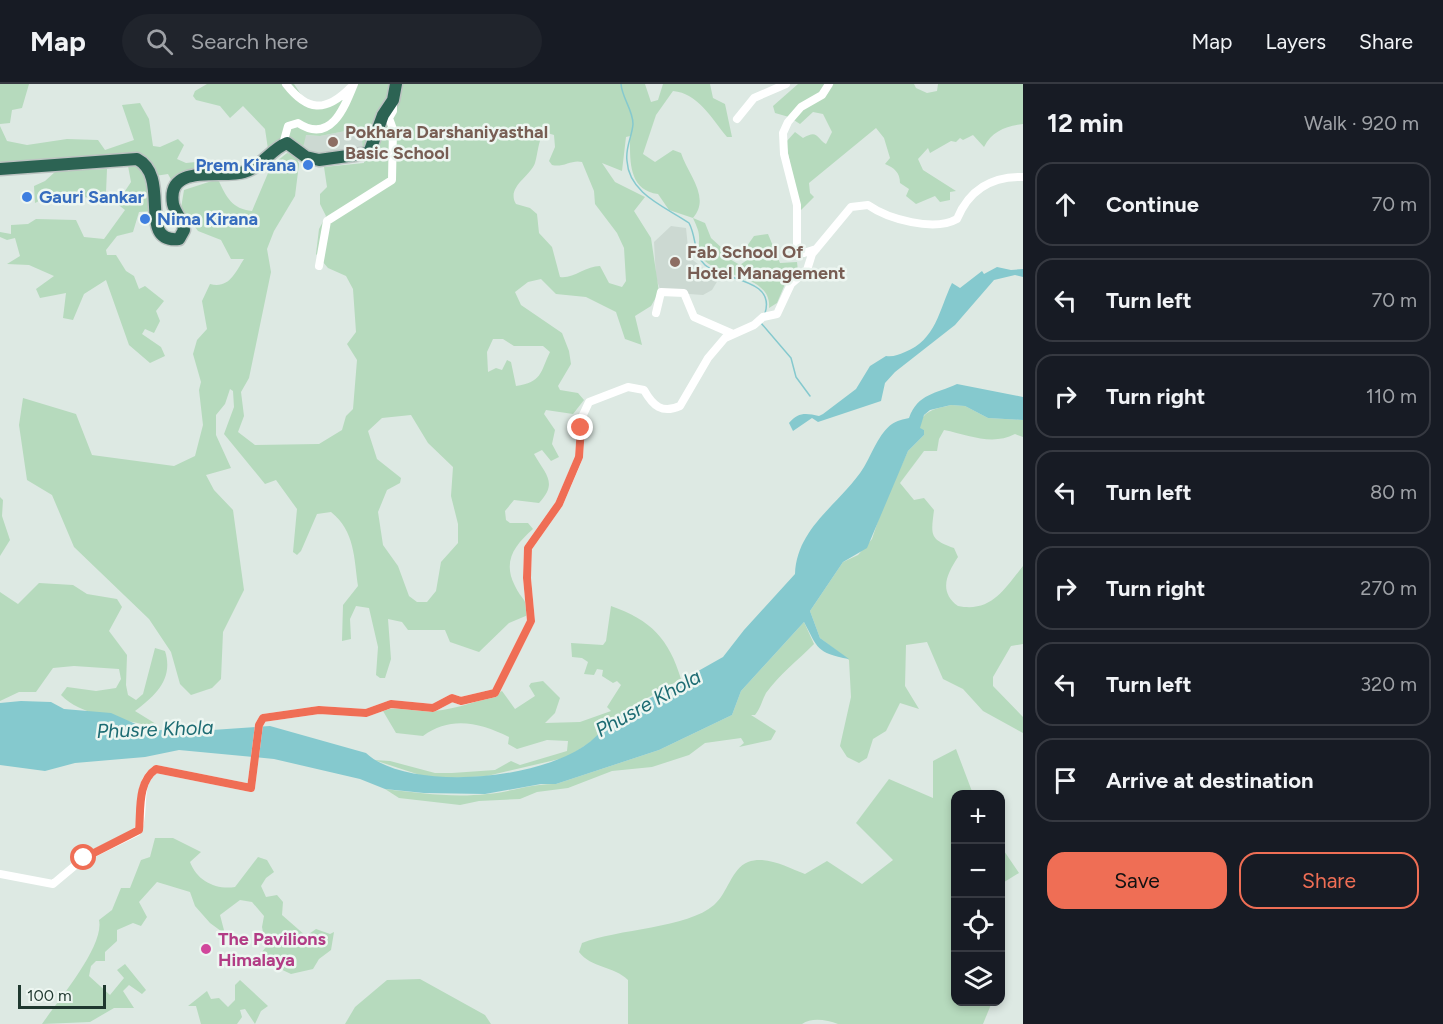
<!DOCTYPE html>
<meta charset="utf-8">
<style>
:root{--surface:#171b24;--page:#20242c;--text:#f1f3f6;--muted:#9ea1a6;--line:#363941;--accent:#ef6e55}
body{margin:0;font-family:Figtree,sans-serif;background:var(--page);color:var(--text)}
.controls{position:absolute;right:18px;bottom:18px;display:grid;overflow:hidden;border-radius:12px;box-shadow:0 3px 9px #0003}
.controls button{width:54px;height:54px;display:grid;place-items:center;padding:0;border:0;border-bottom:2px solid var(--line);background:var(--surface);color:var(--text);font:30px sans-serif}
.scale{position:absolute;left:18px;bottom:15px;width:88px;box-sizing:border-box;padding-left:6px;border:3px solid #1f382f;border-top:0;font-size:16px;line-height:21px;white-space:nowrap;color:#1f382f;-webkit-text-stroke:4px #edf6f1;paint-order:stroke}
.stop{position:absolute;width:18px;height:18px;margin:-14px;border:4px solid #ef6e55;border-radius:50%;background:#fff}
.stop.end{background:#ef6e55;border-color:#fff;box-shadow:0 2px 6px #0008}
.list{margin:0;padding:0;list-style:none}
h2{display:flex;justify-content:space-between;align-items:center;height:78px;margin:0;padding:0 24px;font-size:26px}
h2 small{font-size:20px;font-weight:400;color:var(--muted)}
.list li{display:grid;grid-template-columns:39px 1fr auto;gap:18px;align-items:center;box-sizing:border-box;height:84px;margin:0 12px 12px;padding:0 12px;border:2px solid var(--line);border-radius:18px}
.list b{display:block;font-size:22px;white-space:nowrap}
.list em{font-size:20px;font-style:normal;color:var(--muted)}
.actions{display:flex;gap:12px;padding:18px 24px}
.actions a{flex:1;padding:14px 0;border:2px solid var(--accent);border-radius:18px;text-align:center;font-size:21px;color:var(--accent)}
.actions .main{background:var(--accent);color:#111}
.icon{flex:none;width:33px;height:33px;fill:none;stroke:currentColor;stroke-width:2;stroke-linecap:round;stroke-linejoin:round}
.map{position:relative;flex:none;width:1023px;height:940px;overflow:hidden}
header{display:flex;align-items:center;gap:36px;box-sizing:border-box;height:84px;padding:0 30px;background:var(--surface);border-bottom:2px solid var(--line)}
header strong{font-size:28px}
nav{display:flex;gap:33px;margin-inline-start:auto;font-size:21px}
.search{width:420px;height:54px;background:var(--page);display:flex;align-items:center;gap:15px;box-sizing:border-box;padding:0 21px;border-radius:33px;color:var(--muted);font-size:22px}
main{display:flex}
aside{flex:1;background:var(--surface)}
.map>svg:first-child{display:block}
.built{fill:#ccd9d2}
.green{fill:#b6dabd;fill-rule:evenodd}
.water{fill:#85c9ce}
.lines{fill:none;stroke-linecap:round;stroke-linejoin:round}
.stream{stroke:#85c9ce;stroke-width:1.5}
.highway-casing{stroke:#bcc3c1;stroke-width:15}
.minor{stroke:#fff;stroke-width:8}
.highway{stroke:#2c6353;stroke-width:12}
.route{stroke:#ef6e55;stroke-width:8}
.education-dot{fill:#8d6e63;stroke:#edf6f1;stroke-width:2}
.shop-dot{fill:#3f7fe0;stroke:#edf6f1;stroke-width:2}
.hotel-dot{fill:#d1479c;stroke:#edf6f1;stroke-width:2}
.labels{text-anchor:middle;stroke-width:5;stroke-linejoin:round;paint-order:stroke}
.education-label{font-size:18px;font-weight:bold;fill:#785e54;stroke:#edf6f1;text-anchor:start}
.shop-label{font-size:18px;font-weight:bold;fill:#366cbe;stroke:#edf6f1;text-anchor:start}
.hotel-label{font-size:18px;font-weight:bold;fill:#b23c85;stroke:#edf6f1;text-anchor:start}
.water-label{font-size:20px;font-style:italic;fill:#1c6b72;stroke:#edf6f1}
</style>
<header>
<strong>Map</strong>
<div class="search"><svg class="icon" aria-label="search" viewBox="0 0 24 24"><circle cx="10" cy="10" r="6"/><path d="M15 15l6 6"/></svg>Search here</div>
<nav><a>Map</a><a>Layers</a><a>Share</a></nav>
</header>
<main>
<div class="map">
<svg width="1023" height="940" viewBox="0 0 1023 940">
<rect width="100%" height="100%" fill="#dde9e3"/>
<path class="built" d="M361 44 363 64 317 69 303 64 305 51 320 52Z
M671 142 686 144 689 173 718 196 712 206 703 211 661 208 656 194 654 158Z"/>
<path class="green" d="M0 0H29L22 24 12 26 10 39 0 40Z
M207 0H294L310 24 333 20 357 0H645L651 18 658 16 663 0H710L713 14 725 20 732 53H727C712 35 698 9 673 7L656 31 643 70 655 78 673 66 681 69C688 91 711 113 693 134L705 139 711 154 723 165 721 170 740 181 747 176V162L754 152 768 150 780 179 797 178 798 187 785 200 777 219 769 224C772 190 718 194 702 174 696 167 700 160 699 152 699 146 695 139 693 134L669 126 658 110C628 106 630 76 630 52L626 53 622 87 602 79 615 98 645 113 634 127 651 154 659 208 651 222 635 232 642 261 625 255 616 228 586 213 556 210 541 195 528 198 515 208 521 221 562 249 569 267 571 280 558 302 560 306 578 309 584 316 573 330 546 326 544 330 555 346 552 360 559 373 551 377 542 366 534 370C546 391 558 399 539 419L514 416 505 427 506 436 510 439H528L533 445C515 461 502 477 515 502 522 517 526 512 528 531L509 539 479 568 450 558 445 546H408L402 538 388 535 391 575 385 594H380L376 591 378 563 369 524 356 522 350 535 351 555 342 557 343 521 358 502C354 474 355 447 331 428L317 430 301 467 297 471 293 468 297 425 276 396 265 400 224 350 234 323 233 307 230 305 225 320 216 331V351L231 384 206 391 214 406 233 426 244 506 223 548 221 595 212 604 191 611 180 600 171 568 149 535 74 463 52 411 27 396 19 341 23 314 76 330 92 371 174 382 195 372 203 341 199 306 201 298 193 270 197 256 207 245 202 217 210 200C229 205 235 189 244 175H231L221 156 198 147 181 124 184 106 218 95C226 113 232 125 252 127L271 82 287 69 296 71 299 80 295 112 274 147 267 165 271 188 249 294 241 308 244 332 238 348 255 361 319 360 342 346 346 332 353 325 357 276 347 260 356 248 353 205 346 192 328 184 316 170 319 145 326 132 320 120V110L327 103 324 83 364 79 361 44 320 52 306 51 303 64 268 65 265 45 243 22 230 34 220 22 196 16 193 12 195 7ZM544 48 554 51 555 63 549 77 552 81C563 84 572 75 582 78L594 107 595 120 617 149 624 164 626 197 622 203 609 199 600 182C586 182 573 195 560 193L552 163 539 149 537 130 530 124 516 120C506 103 530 93 535 79 538 69 538 57 544 48ZM493 255H503L514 262H543L550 268C540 289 542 298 516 302L511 278 507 276 502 286 496 284 488 288 487 268ZM411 331 428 359 453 383 451 412 458 440V459L441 478 436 507 427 518H417L409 512 398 482 383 461 378 428 387 406 400 399 401 394 377 375 368 347 382 334Z
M798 0H914L916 4 927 9 937 7 938 0H1023V40C1006 42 992 47 984 63L973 51 963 56 960 54 956 58 951 57 930 69 928 64 918 75 923 86 956 107 950 108V116L940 118 935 112 916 120 906 112 909 105 900 99C900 88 894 84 885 80L890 74 884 54 876 44 809 99 810 109 814 113 799 128 786 58 795 48 803 54C818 45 816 54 826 60L832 48 823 30 813 28 800 40 789 33 775 29 773 22Z
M140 19 149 35 153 62 160 63 178 55 184 61 177 75 186 79 196 78 199 87 173 99 168 90 155 92 151 80 0 79V42L7 57 27 61 67 55 98 56 105 66 134 56 122 21Z
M137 81 154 107 153 127 139 128 133 148 117 152 106 166 107 171H116L126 187 134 192 139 205 145 202 164 217 156 227 160 237 154 249 145 245 142 250 161 263 165 272 150 279 129 261 106 196 84 210 73 236 63 234 66 209 40 214 36 205 54 192 29 181 7 180 20 172 15 154 7 156 0 153V148L11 150V141L28 140 36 135 76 136 84 153 104 155 125 126C103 106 70 116 43 115L35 119 34 102 45 97 56 87 107 85 106 109 123 110 131 98 128 82Z
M951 321 965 322 988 334 1023 336V353L1015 350C992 362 969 351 944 346L939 355 937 367H924L900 399 914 416 924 414 934 426C931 451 929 455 954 464L958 473C947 490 938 507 958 522 992 529 1005 504 1023 482V560L1011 562 993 593V602L1023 633V649L983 627 963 605 943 595 927 558 906 561 905 602 919 625 900 619 886 647 873 655 867 674 859 679 847 673 840 662 851 613 849 576 820 554 810 527 843 478 858 471 872 455 883 422 908 367 924 351V346L920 345C920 326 936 325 951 321Z
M0 413 3 416 2 432 10 456 0 472Z
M39 499 73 501 87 510 117 515 122 523 109 547 127 571 126 601 128 611 136 616 143 610 155 564 165 567C174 595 155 612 135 627L156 640 146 641C119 634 81 632 61 611L67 603 96 607 116 604 121 595 119 585 74 582 53 584 36 608H19L0 617V508L18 520Z
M611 522C651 536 669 555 681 595L633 622 599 652 568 673 487 692 452 694 426 693 374 676 390 677 435 689H452L495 686 511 677 520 681 567 667 568 657 547 656 517 665 508 660 509 653C479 638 450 632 423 652L396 649 383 627C398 620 418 628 434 627 457 625 482 616 502 607L515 625 535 612 529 602 531 599 543 597 560 614 555 629 545 639 580 638 611 627 607 623 621 601 617 597 613 599 602 592 603 586 597 585 594 591 584 590 588 578 582 574 572 573 571 559 603 561 606 557Z
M804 538 814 560C798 576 779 591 766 609 762 616 761 624 755 631H751L776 647 771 656 739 663 744 659 741 654 705 659 689 671 652 683 612 687 568 704 537 708 520 715 479 717 460 721 399 714 385 705C419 709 453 714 487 710 511 708 533 699 556 700L659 666 732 631 741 607Z
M956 665 973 710H956L953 874 955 876 956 918H992L983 940H838C827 936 812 933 802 940H628V896C614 882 591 884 579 868L582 859C617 845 688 844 714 821 728 809 731 785 748 778 767 771 788 784 805 790L827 777 862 800 893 776 856 739 889 695 933 714V677Z
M155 754H173L201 768 190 778C197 797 216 806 235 803L258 773 267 776 274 788 266 794 261 802 266 813 277 811 283 818 282 831 306 852 316 845 330 850 334 848 331 866 319 875 313 885 291 890 257 874 266 863 262 843 264 832 252 818 240 816 220 831 225 850 210 839 195 822 190 808 157 798 139 818 147 833 141 842 133 839 117 846V857L105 868V877H96L91 882 89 892 110 911 124 894 117 886 125 880 146 906 142 910 129 901 123 907 134 924H114L90 938 42 940C57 918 105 862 99 836L112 826 121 804H130L141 776 150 773Z
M1000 761 1019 789 1001 800H1000Z
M420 895 485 931 491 940H345L355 923 387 896Z
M240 896 268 922 261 927 255 940 245 925 240 926 242 933 237 940H201L196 922H188L207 907 211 915 219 914 228 923 235 916V901Z"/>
<path class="water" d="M997 183 1011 186 1023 185V193L1015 191 994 196 955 241 895 288 885 299 881 317 818 338 812 334 793 347 789 339C798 328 806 329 819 332L823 330 856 305 870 282 886 272C893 273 898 271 905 268 936 256 939 226 952 199L960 204 982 187 984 190Z
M957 300 1023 313V336L988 334 965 322 951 321 930 326 924 331 920 344 924 346V351L908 367 867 464 843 478 810 527 820 554 849 575C816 569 818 564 804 538L741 607 732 631 659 666 556 700H541L485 710 424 709 385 705 360 695 274 675 179 666 145 673 75 679 45 687 0 681V619L21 617 51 618 64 625 111 629 147 645 183 648 270 642 366 669C411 712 578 695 606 639L723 573 744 546 795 490C797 442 841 420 864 383 872 370 879 349 892 340 896 337 904 335 909 334 918 309 936 310 957 300Z"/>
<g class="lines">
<path class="stream" d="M621 0C622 14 633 26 633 40 632 53 625 64 627 77 629 110 666 123 689 139 697 154 693 170 705 181 723 197 776 194 765 229
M761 239 791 274 796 293 810 312"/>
<defs>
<path id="highway" d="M0 85 137 75C172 93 136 160 179 155L184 146C183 136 175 129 173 120 166 78 223 95 244 88 262 83 271 65 287 59L306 73 319 76 369 69 383 31 393 16 396 0"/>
</defs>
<use href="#highway" class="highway-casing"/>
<path class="minor" d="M286 0C307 27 325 29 350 4
M737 35 754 14 786 0
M283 60 288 42 298 39C330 60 344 25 354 0
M816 165 804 169 797 165V121L784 70 783 49 788 38 801 23 822 11 829 0
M319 182 327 137 392 96 393 45 389 34 393 27V17
M656 229 661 208 684 209 694 233 733 250
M0 790 53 800 84 774 137 748C147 729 134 700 156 685L251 704 259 641 263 634 319 626 366 629 391 620 433 624 452 614 461 617 495 609 531 537 527 494 528 464 559 420 575 383 579 373 582 333 589 318 628 303 644 306C653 322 662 330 680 322L708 274 725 254 754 241 763 233 777 230 791 200 807 186 812 170 851 123 868 121C888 135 934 148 957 135 969 106 992 92 1023 93"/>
<use href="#highway" class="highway"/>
</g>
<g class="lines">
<path class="route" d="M84 774 139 746C141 727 137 698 156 685L251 704 259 641 263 634 319 626 366 629 391 620 433 624 452 614 461 617 495 609 531 537 527 494 528 464 559 420 579 373 581 344"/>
</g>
<g class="education-dot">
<circle cx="333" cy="58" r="6"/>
<circle cx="675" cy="178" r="6"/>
</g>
<g class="shop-dot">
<circle cx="308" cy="81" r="6"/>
<circle cx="27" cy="113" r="6"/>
<circle cx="145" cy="135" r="6"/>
</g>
<circle class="hotel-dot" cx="206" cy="865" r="6"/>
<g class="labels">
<g class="education-label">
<text x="345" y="54">Pokhara Darshaniyasthal<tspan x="345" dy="21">Basic School</tspan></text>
<text x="687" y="174">Fab School Of<tspan x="687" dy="21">Hotel Management</tspan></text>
</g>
<g class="shop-label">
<text x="296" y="87" text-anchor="end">Prem Kirana</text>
<text x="39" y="119">Gauri Sankar</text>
<text x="157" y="141">Nima Kirana</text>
</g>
<g class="hotel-label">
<text x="218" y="861">The Pavilions<tspan x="218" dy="21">Himalaya</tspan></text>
</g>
<g class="water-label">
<text transform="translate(648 619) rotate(-29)" y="7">Phusre Khola</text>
<text transform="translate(155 645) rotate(-2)" y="7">Phusre Khola</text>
</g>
</g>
</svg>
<div class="controls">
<button>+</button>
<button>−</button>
<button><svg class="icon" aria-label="locate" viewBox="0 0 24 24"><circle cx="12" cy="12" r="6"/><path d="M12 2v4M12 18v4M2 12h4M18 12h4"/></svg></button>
<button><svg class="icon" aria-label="layers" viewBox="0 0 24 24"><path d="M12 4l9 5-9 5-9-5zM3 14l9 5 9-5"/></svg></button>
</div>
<div class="scale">100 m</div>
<div class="stop" style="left:84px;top:774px"></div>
<div class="stop end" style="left:581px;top:344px"></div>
</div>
<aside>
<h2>12 min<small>Walk · 920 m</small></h2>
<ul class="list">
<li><svg class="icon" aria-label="ahead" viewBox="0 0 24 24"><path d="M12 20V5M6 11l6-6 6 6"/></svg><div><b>Continue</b></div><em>70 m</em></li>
<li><svg class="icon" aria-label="left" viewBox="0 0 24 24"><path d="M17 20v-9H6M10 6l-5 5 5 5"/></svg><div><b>Turn left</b></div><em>70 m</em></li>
<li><svg class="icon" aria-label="right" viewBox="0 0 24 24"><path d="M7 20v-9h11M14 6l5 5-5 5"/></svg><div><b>Turn right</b></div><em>110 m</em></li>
<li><svg class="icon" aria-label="left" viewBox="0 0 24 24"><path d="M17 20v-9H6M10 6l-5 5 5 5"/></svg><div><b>Turn left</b></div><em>80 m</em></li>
<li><svg class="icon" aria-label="right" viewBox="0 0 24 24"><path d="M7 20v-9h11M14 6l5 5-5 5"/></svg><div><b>Turn right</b></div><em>270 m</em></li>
<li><svg class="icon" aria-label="left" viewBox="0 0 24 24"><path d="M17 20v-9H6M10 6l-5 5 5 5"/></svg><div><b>Turn left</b></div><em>320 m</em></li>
<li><svg class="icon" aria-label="arrive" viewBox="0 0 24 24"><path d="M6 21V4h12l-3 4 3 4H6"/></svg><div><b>Arrive at destination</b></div></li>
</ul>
<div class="actions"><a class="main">Save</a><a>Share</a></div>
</aside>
</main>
